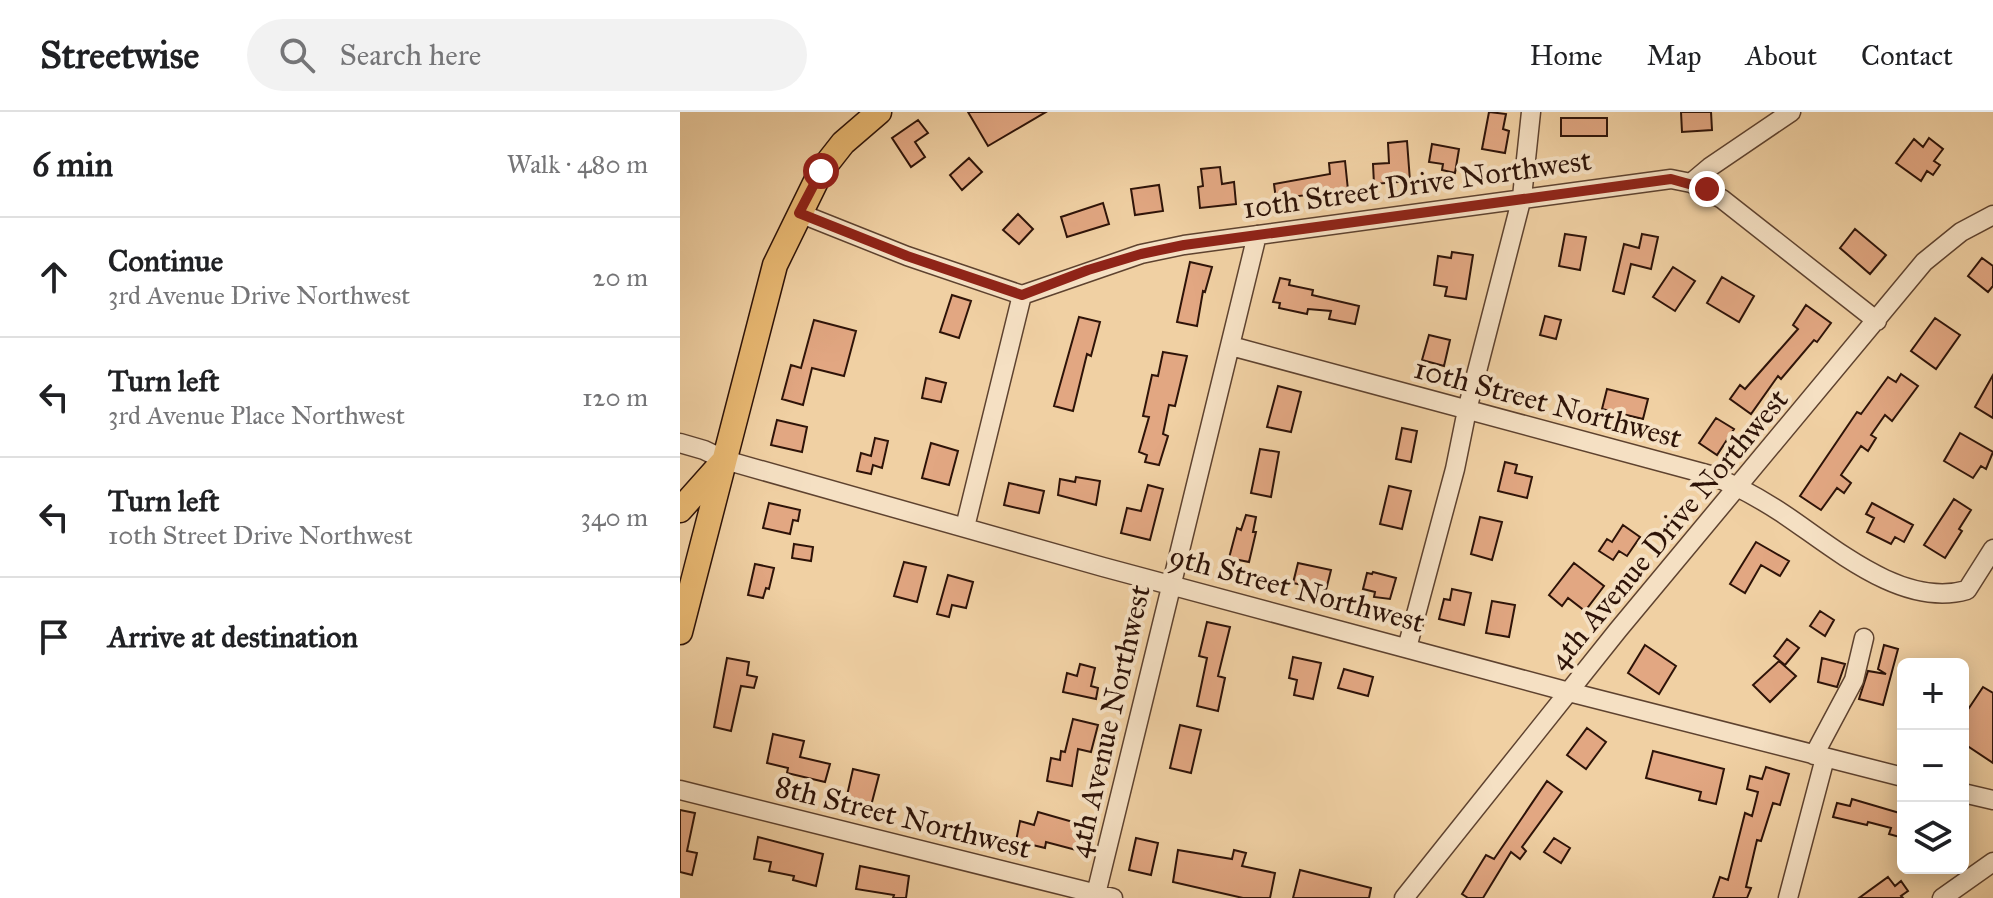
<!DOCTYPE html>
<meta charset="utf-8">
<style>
:root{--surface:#fff;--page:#f2f2f2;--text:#202124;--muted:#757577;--line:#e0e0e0}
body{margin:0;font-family:"IM FELL Great Primer",serif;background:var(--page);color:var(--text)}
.controls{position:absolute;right:24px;bottom:24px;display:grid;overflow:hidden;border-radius:12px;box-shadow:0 4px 20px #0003}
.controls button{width:72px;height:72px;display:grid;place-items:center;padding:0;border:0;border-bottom:2px solid var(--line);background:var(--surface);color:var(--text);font:40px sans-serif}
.stop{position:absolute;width:24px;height:24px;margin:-18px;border:6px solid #8f2418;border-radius:50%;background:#fff}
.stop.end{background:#8f2418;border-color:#fff;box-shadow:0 2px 8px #0008}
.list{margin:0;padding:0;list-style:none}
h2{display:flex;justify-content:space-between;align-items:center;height:104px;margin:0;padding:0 32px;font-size:34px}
h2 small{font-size:26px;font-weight:400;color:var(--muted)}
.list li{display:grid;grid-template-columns:52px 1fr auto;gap:24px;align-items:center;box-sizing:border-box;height:120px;padding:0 32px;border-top:2px solid var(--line)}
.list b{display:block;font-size:30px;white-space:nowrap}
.list p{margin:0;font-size:26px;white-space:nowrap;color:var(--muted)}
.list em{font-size:26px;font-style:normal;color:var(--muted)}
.icon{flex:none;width:44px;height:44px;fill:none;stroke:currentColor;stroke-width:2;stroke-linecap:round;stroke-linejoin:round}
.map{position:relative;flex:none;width:1313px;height:786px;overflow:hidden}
header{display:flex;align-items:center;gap:48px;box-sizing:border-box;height:112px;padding:0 40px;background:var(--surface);border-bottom:2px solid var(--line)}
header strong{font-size:38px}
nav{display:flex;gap:44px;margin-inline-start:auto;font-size:28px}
.search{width:560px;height:72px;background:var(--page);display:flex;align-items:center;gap:20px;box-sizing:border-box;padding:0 28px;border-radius:44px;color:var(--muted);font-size:30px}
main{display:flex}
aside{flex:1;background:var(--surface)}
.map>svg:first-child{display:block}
.building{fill:#e2a782;stroke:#2e1308;stroke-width:2}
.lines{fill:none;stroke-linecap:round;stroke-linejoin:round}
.minor-casing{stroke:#5e422f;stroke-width:21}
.major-casing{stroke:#2e1308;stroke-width:27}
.minor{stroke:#f5e0c3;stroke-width:18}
.major{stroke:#e8b872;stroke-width:24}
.route{stroke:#8f2418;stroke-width:10}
.labels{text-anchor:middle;stroke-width:8;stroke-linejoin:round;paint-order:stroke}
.street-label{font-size:30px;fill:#2e1308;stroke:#f5e0c3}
</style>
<header>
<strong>Streetwise</strong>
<div class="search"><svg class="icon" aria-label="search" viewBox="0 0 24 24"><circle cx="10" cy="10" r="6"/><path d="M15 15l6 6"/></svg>Search here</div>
<nav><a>Home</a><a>Map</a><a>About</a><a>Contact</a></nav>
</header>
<main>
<aside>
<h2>6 min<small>Walk · 480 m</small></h2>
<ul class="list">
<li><svg class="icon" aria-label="ahead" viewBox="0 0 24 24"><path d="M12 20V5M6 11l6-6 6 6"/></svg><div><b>Continue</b><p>3rd Avenue Drive Northwest</p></div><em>20 m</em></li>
<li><svg class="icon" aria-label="left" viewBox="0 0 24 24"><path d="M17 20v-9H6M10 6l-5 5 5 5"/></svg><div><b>Turn left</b><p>3rd Avenue Place Northwest</p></div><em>120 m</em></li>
<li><svg class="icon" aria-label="left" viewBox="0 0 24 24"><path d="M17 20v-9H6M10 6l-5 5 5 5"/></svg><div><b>Turn left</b><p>10th Street Drive Northwest</p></div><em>340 m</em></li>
<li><svg class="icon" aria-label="arrive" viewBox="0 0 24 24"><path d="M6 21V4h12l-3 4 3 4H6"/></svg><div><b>Arrive at destination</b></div></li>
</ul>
</aside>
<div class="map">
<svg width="1313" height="786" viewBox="0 0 1313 786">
<rect width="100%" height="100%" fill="#f0d0a3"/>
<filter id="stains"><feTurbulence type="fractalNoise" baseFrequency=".0025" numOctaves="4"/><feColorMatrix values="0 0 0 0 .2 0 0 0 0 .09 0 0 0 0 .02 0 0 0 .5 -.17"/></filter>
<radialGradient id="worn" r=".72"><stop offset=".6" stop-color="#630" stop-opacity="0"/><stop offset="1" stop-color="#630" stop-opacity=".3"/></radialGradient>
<path class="building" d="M288 0H366L308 34Z
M809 0 826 2 823 17 829 19 825 41 802 37Z
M1001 0H1031L1032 18 1002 20Z
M881 6H927V24H881Z
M238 8 248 21 235 30 245 45 231 55 212 26Z
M1249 26 1263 37 1254 49 1260 53 1253 63 1247 59 1241 69 1216 51 1234 27 1243 35Z
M727 29 730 69 694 72 693 52 709 51 708 31Z
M752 32 779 37 775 61 762 58 763 52 749 50Z
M289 46 302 60 282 78 270 63Z
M665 49 668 78 610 85 611 93 597 95 594 72 650 62 649 51Z
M540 55 542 72 554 70 556 92 520 96 518 75 523 74 521 57Z
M479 73 483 99 455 103 451 77Z
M423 91 429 112 387 125 381 105Z
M338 102 353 117 339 132 323 118Z
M1175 117 1206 143 1190 162 1160 136Z
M885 122 906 125 900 158 879 154Z
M962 122 978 125 971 157 951 152 944 182 933 179 944 132 959 136Z
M772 140 793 143 786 187 765 184 767 175 754 173 758 144 771 146Z
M1302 146 1313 154V174L1308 180 1288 164Z
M510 150 532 155 525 180 523 179 517 214 497 210Z
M993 155 1015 169 995 199 973 185Z
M1042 165 1074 184 1059 210 1027 191Z
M600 166 610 168 609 173 633 178 632 183 679 194 675 212 649 207 651 199 628 197 627 202 599 196 600 191 593 190Z
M272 183 291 189 279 226 260 220Z
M1126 193 1151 211 1137 230 1134 228 1101 267 1098 264 1071 302 1050 287 1060 273 1065 277 1118 217 1113 213Z
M865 204 881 208 876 227 860 223Z
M399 205 420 210 411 244 407 242 393 299 374 294Z
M1255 206 1280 223 1256 257 1231 239Z
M134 208 176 219 164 264 132 256 123 293 102 287 111 253 121 256Z
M749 223 770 228 764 254 742 248Z
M483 240 507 244 495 294 489 293 483 322 488 324 479 353 465 350 467 343 459 340 469 305 463 304 472 263 478 264Z
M1221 262 1238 274 1212 309 1205 303 1191 323 1196 326 1188 339 1181 334 1161 363 1171 371 1164 381 1157 376 1141 398 1120 384 1177 300 1181 302 1208 265 1216 270Z
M1313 263V306L1295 295Z
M246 266 266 271 261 290 242 286Z
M598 274 621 280 611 320 587 315Z
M927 277 968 287 963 307 922 297Z
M1036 306 1054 317 1037 343 1019 331Z
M97 308 127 315 122 340 91 333Z
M722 316 737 319 731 350 716 347Z
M1280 321 1313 340 1306 357 1301 354 1293 366 1264 349Z
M195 326 208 329 202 356 193 353 191 362 177 359 181 341 191 344Z
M251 331 278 339 269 373 242 366Z
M580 337 599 340 591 385 571 381Z
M825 350 837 353 835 361 852 365 847 386 818 379Z
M396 365 420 369 416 393 378 383 380 367 395 370Z
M329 371 364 379 359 401 324 393Z
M468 373 483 377 470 428 441 421 447 396 461 399Z
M709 374 731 379 722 417 700 412Z
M1274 387 1291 398 1279 417 1282 419 1265 446 1244 433Z
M89 391 120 398 118 409 113 408 110 422 83 416Z
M1192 391 1233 413 1224 430 1215 425 1211 432 1187 420 1194 406 1186 402Z
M566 403 576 405 573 420H576L569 450 549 446 557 416 561 418Z
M800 405 822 410 812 448 791 442Z
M943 413 960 425 947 444 939 439 933 448 919 439 927 427 932 430Z
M1076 430 1109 449 1100 464 1081 453 1065 481 1050 472Z
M114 432 133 435 131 449 112 446Z
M224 450 246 455 237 490 214 484Z
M618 451 651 458 646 478 613 471Z
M894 451 924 474 905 499 888 486 882 494 869 483Z
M75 452 94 456 89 477 86 476 83 486 68 483Z
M693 460 716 466 710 487 694 485 695 480 683 477 687 461 692 462Z
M268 463 293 470 286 496 272 493 269 505 257 502Z
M772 477 791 481 784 513 759 507 764 487 770 488Z
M812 489 835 493 829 525 806 521Z
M1140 499 1154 508 1145 524 1130 514Z
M527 510 550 515 538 564 545 566 538 599 517 594 527 546 519 544Z
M1107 527 1119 536 1105 553 1094 544Z
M965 533 996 554 979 582 948 561Z
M1204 533 1218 537 1203 593 1179 587 1188 559 1206 562 1198 557Z
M613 545 641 551 633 587 614 583 617 568 609 566Z
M47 546 69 550 67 563 77 565 74 576 61 574 51 619 34 615Z
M1142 546 1165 552 1157 575 1138 570Z
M1099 549 1116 564 1090 590 1073 573Z
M400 552 415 556 411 574 418 576 416 587 383 580 387 561 397 564Z
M664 557 693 565 688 584 658 576Z
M1303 575 1313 581V651L1283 631V605Z
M393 607 418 613 411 640 398 637 392 674 367 669 371 646 380 648 381 639 385 640Z
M500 613 521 618 511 661 490 656Z
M907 616 926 630 906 657 887 643Z
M93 622 124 629 120 645 150 652 145 670 107 661 108 656 87 651Z
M973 639 1044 657 1036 692 1019 688 1021 680 966 666Z
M1086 655 1109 662 1100 693 1093 691 1081 729 1077 728 1066 775 1071 776 1067 786H1033L1040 765 1048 768 1065 701 1072 704 1078 680 1067 677 1070 664 1082 667Z
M173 657 199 663 191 694 166 688Z
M867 669 882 680 842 735 846 739 840 747 831 740 803 786H788L782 782 806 743 814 747Z
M1172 687 1223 702V726L1209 722 1211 716 1188 710 1187 713 1153 705 1157 691 1170 694Z
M0 698 15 701 7 739 17 741 12 763 0 760Z
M358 700 407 714 400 739 366 730 365 736 336 729 340 709 354 713Z
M78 725 143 742 136 774 113 768 114 764 89 759 91 750 74 747Z
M456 726 478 731 471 763 449 758Z
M874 726 890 736 881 751 864 740Z
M498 738 552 747 554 738 566 741 562 754 595 761 590 786H563L493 770Z
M180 754 229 764 226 786H213L214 783 176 777Z
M620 758 691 776 689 786H613Z
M1208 765 1215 774 1221 769 1228 779 1221 784 1223 786H1179Z"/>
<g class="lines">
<defs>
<path id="minor" d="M1011 71 1030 55 1111 0
M119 101 227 144 342 183
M342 183 461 142 504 133 991 67 1011 71 1042 87 1197 209
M551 234 1030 363C1056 373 1079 386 1102 401 1152 434 1222 497 1287 478L1313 437
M0 331 24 338 45 348 423 455 889 580 1223 665
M285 415 342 183
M727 536 775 357 787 298 842 85 851 0
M1134 643 1174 568 1184 526
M0 678 433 786
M1283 681 1313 688
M416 782 577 123
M724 786 938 518 1244 150 1281 120 1313 103
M1108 786 1145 646
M1262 786 1313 750"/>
<path id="major" d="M0 398 41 352
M0 520 95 153 141 59 163 31 199 0"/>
</defs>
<use href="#minor" class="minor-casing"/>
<use href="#major" class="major-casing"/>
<use href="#minor" class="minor"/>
<use href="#major" class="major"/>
</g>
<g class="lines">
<path class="route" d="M141 59 119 101 227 144 342 183 408 158 461 142 504 133 991 67 1027 77"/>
</g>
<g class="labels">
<g class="street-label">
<text transform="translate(737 72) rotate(-8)" y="10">10th Street Drive Northwest</text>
<text transform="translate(868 291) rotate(15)" y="10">10th Street Northwest</text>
<text transform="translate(988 417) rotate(-50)" y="10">4th Avenue Drive Northwest</text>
<text transform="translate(617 477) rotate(15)" y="10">9th Street Northwest</text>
<text transform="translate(429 609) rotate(-77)" y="10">4th Avenue Northwest</text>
<text transform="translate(223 705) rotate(14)" y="10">8th Street Northwest</text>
</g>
</g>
<rect width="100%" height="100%" filter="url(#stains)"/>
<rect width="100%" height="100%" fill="url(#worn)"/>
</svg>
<div class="controls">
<button>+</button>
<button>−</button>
<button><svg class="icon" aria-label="layers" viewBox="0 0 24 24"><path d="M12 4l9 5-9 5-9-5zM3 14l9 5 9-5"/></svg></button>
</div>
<div class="stop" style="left:141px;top:59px"></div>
<div class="stop end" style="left:1027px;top:77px"></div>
</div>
</main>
